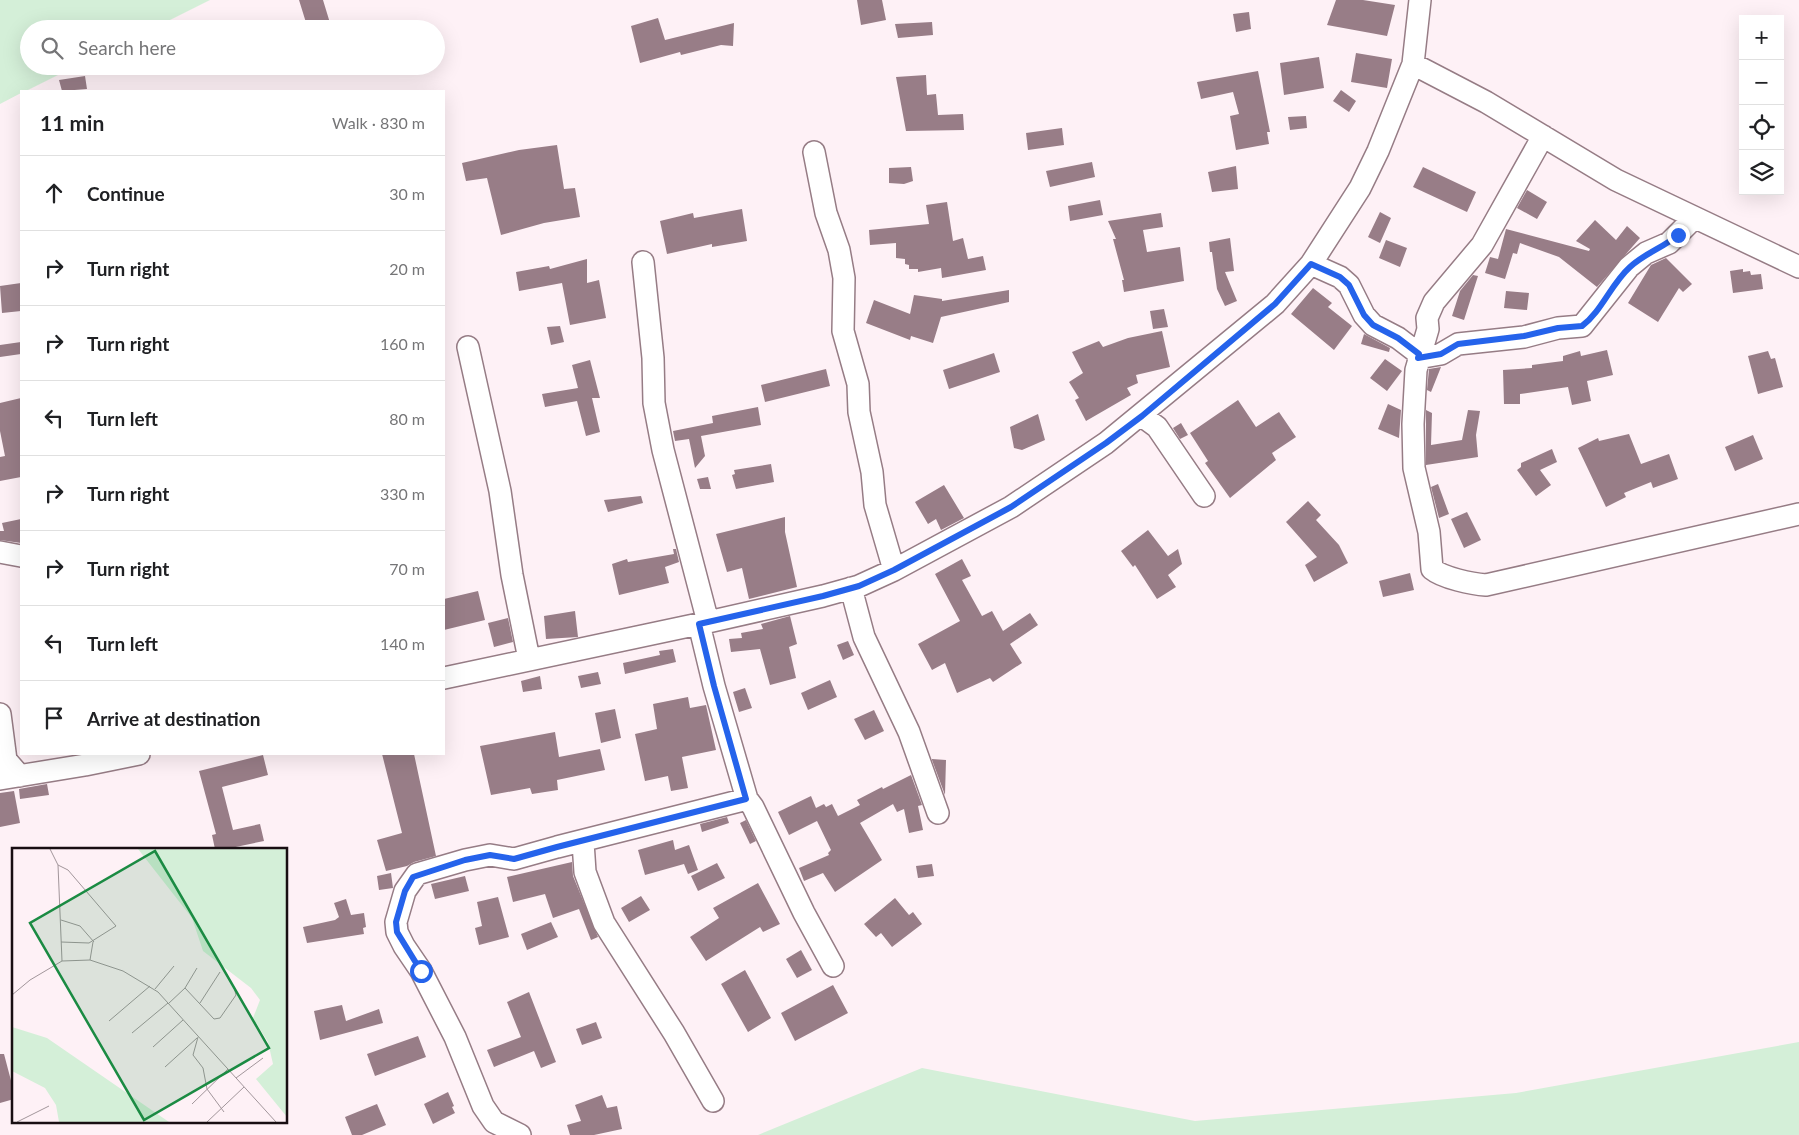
<!DOCTYPE html>
<meta charset="utf-8">
<style>
:root{--surface:#fff;--page:#f6f6f6;--text:#202124;--muted:#757577;--line:#e0e0e0}
body{margin:0;font-family:Lato,sans-serif;background:var(--page);color:var(--text)}
.controls{position:absolute;right:15px;top:15px;display:grid;overflow:hidden;border-radius:0px;box-shadow:0 5px 20px #0002}
.controls button{width:45px;height:45px;display:grid;place-items:center;padding:0;border:0;border-bottom:1px solid var(--line);background:var(--surface);color:var(--text);font:25px sans-serif}
.stop{position:absolute;width:15px;height:15px;margin:-11px;border:4px solid #2563eb;border-radius:50%;background:#fff}
.stop.end{background:#2563eb;border-color:#fff;box-shadow:0 1px 5px #0008}
.list{margin:0;padding:0;list-style:none}
h2{display:flex;justify-content:space-between;align-items:center;height:65px;margin:0;padding:0 20px;font-size:21px}
h2 small{font-size:16px;font-weight:400;color:var(--muted)}
.list li{display:grid;grid-template-columns:32px 1fr auto;gap:15px;align-items:center;box-sizing:border-box;height:75px;padding:0 20px;border-top:1px solid var(--line)}
.list b{display:block;font-size:19px;white-space:nowrap}
.list em{font-size:16px;font-style:normal;color:var(--muted)}
.icon{flex:none;width:28px;height:28px;fill:none;stroke:currentColor;stroke-width:2;stroke-linecap:round;stroke-linejoin:round}
.map{position:relative;flex:none;width:1799px;height:1135px;overflow:hidden}
.search{position:absolute;background:var(--surface);box-shadow:0 5px 20px #0002;left:20px;top:20px;width:425px;height:55px;display:flex;align-items:center;gap:12px;box-sizing:border-box;padding:0 18px;border-radius:28px;color:var(--muted);font-size:19px}
.panel{position:absolute;background:var(--surface);box-shadow:0 5px 20px #0002;left:20px;top:90px;width:425px;height:665px;border-radius:0px}
.map>svg:first-child{display:block}
.green{fill:#d4efd8}
.building{fill:#987d87}
.lines{fill:none;stroke-linecap:round;stroke-linejoin:round}
.minor-casing{stroke:#967c85;stroke-width:24}
.minor{stroke:#fff;stroke-width:21}
.route{stroke:#2563eb;stroke-width:6}
.inset-road{fill:none;stroke:#a2969b;stroke-width:1}
.view{fill:#1b8b43;fill-opacity:0.15;stroke:#1b8b43;stroke-width:2.5}
.inset-edge{fill:none;stroke:#180e12;stroke-width:2.5}
</style>
<div class="map">
<svg width="1799" height="1135" viewBox="0 0 1799 1135">
<rect width="100%" height="100%" fill="#fef1f6"/>
<path class="green" d="M0 0H210L152 29H29V66H76L26 91H21V93L0 104Z
M1799 1042V1135H758L922 1068 1195 1121 1516 1093Z"/>
<path class="building" d="M299 0H323L330 23 308 29Z
M857 0H882L886 20 861 25Z
M1336 0H1363L1395 5 1387 36 1327 25Z
M1249 12 1251 29 1236 32 1233 14Z
M658 18 665 40 734 23 733 46 721 45 681 55 680 52 640 63 631 26Z
M932 22 933 35 898 38 895 24Z
M1356 53 1392 59 1387 88 1351 82Z
M1319 57 1324 88 1284 95 1280 63Z
M1258 71 1270 132H1267L1269 144 1236 150 1230 116 1239 114 1233 92 1201 99 1197 82Z
M926 75 927 95 936 94 938 115 963 114 964 130 906 131 896 77Z
M85 76 87 89 62 91 59 80Z
M1341 90 1356 101 1349 112 1333 101Z
M1306 116 1307 128 1290 130 1288 117Z
M1062 128 1064 145 1028 150 1026 133Z
M557 145 564 189 575 188 580 217 544 223 501 235 487 178 466 181 462 163 519 150Z
M1092 162 1095 177 1050 187 1046 171Z
M1236 166 1238 189 1212 192 1208 172Z
M911 167 913 181 904 184 889 183V168Z
M1423 167 1476 192 1467 212 1413 187Z
M1527 190 1547 202 1537 219 1517 208Z
M1100 200 1103 215 1070 221 1068 206Z
M947 202 953 241 963 238 968 259 983 256 986 270 942 278 941 268 918 272V269H909V265L905 264V259L896 258V243L870 245 869 230 929 224 926 205Z
M742 209 747 241 712 247V244L667 254 660 221 693 213 694 218Z
M1380 212 1391 218 1380 243 1368 237Z
M1161 213 1163 227 1143 230 1147 252 1180 247 1184 281 1124 292 1122 280H1124L1113 239H1116L1108 221Z
M1595 220 1616 240 1627 226 1640 238 1597 287 1559 257 1520 243 1517 254 1513 253 1505 279 1485 273 1490 257 1498 259 1506 229 1589 251 1590 249 1576 241Z
M1230 238 1234 271 1225 272 1237 301 1225 306 1217 289 1212 252H1210L1209 242Z
M1386 240 1407 248 1400 267 1379 258Z
M1666 258 1692 284 1683 292 1679 288 1658 322 1628 303 1651 265Z
M587 259V283L599 280 606 318 570 325 562 283 519 291 516 272 549 266 550 269Z
M1743 269V272L1750 271 1751 275 1761 274 1763 289 1733 293 1730 271Z
M1473 275 1478 276 1464 320 1452 316 1460 291Z
M21 283V311L2 313 0 286Z
M1313 288 1332 303 1328 307 1352 326 1334 350 1291 314Z
M1009 290V302L941 317 933 343 911 336 910 340 866 323 874 300 910 314 914 295 942 299V301Z
M1506 291 1529 293 1527 310 1504 308Z
M1164 309 1168 327 1153 329 1150 311Z
M560 326 564 342 551 345 547 327Z
M1162 331 1170 367 1136 375 1138 383 1127 388 1131 395 1086 421 1075 400 1079 398 1069 382 1083 373 1072 352 1099 341 1103 347 1128 338Z
M1364 334 1390 348 1389 352 1361 344Z
M21 342V354L0 357V345Z
M1607 350 1613 375 1587 381 1591 401 1572 405 1568 387 1520 394V404H1504L1503 370 1532 368V365L1563 361V356L1580 351 1581 356Z
M1768 351 1771 359 1775 358 1783 387 1758 394 1748 356Z
M994 353 1000 372 949 389 943 370Z
M1385 359 1402 371 1387 391 1370 378Z
M590 360 600 398H592L600 432 586 436 577 401 545 407 542 394 578 388 572 365Z
M1441 367 1431 392 1427 390 1429 369Z
M826 369 830 386 765 402 761 385Z
M21 398V477L0 481V457L5 456 0 431V403Z
M1238 400 1256 427 1279 412 1296 437 1272 453 1276 460 1230 498 1205 463 1208 461 1190 433Z
M1388 404 1401 410 1399 438 1378 429Z
M758 407 761 425 701 436 705 456 695 468 689 439 675 441 673 431 713 423 712 416Z
M1426 410 1432 413 1431 445 1462 440 1468 410 1480 411 1476 435 1478 457 1426 465Z
M1038 414 1045 440 1022 450 1014 448 1010 427Z
M1181 423 1188 435 1180 439 1173 428Z
M1629 434 1641 464 1669 454 1678 479 1653 488 1651 482 1624 493 1626 497 1606 507 1578 448 1598 438 1599 441Z
M1753 435 1763 459 1735 471 1725 447Z
M1552 449 1557 462 1540 470 1551 485 1536 496 1517 470 1521 467V463Z
M771 464 774 482 736 489 732 475 735 474 734 470Z
M708 477 711 489H700L697 479Z
M1438 484 1449 514 1439 518 1431 487Z
M944 485 964 518 941 530 936 519 928 524 915 502Z
M641 496 643 503 608 512 604 500Z
M1308 501 1321 515 1316 520 1339 545 1348 563 1314 582 1305 565 1317 557 1286 522Z
M1467 512 1481 540 1464 548 1451 519Z
M785 517V532L797 587 749 599 742 568 727 572 716 534Z
M21 519V543L0 540V531H4L2 523Z
M1148 530 1168 556 1178 549 1182 564 1168 575 1176 587 1157 599 1135 565 1133 567 1121 551Z
M673 549H676L679 562 665 567 669 583 619 595 612 564 627 559 628 562 674 554Z
M962 559 971 576 962 580 982 616 992 611 1003 631 1030 613 1038 625 1010 644 1022 663 993 682 990 678 957 693 945 663 932 670 918 644 960 621 935 574Z
M1410 573 1414 590 1383 597 1379 581Z
M478 591 485 620 444 630V599Z
M575 611 578 637 546 639 544 616Z
M790 616 797 644 789 647 796 678 770 685 760 649 731 652 729 639 742 638 741 633 763 629 761 624Z
M508 618 513 642 494 647 488 623Z
M848 641 854 655 843 660 837 645Z
M673 649 676 662 625 674 623 663 660 655 659 651Z
M598 672 601 684 581 688 578 676Z
M540 676 542 689 523 692 521 681Z
M830 680 837 697 808 710 801 693Z
M745 688 752 708 739 712 733 692Z
M688 697 690 708 706 705 716 750 682 757 688 788 671 791 668 776 645 781 635 734 657 729 653 704Z
M615 709 621 738 601 743 595 713Z
M874 710 884 731 865 740 854 719Z
M555 732 559 757 600 749 605 770 557 780 558 790 532 794 530 788 491 795 480 746Z
M382 754H414L436 856 414 862 407 866 386 871 377 840 402 833Z
M263 755 268 775 222 787 233 830 260 824 264 841 226 849H215L212 835 216 834 199 771Z
M932 759 946 760 945 795 932 760Z
M911 775 922 805 918 806 923 830 909 833 904 809 897 812 893 804 860 823 882 860 835 892 823 873 804 881 799 868 829 855 828 853 831 850 817 821 789 835 778 812 811 796 816 808 824 804 826 807 832 804 838 816 860 805 857 800 882 787 883 789Z
M47 784 49 795 20 799 19 789Z
M14 791 20 823 0 827V793Z
M727 817 729 823 702 832 700 824Z
M746 820 756 841 750 844 740 823Z
M673 840 675 850 689 845 698 870 688 874 684 864 645 875 638 850Z
M572 862 573 876 598 937 591 940 579 909 553 918 545 894 513 902 507 877Z
M717 863 725 878 698 891 691 876Z
M932 864 934 876 918 878 916 866Z
M391 873 393 888 379 890 377 876Z
M465 876 469 891 435 899 431 884Z
M758 883 780 924 763 932 760 927 706 961 690 937 719 918 713 908Z
M641 896 650 910 629 922 621 908Z
M498 897 509 937 479 945 475 928 482 926 477 902Z
M895 898 909 915 913 912 922 924 892 947 881 933 876 937 864 924Z
M346 899 351 915 364 913 366 927 363 928 364 934 307 943 303 927 335 920 339 917 334 903Z
M551 922 558 937 527 950 521 934Z
M801 950 812 970 797 978 786 959Z
M745 970 771 1018 748 1032 721 984Z
M833 985 848 1013 795 1041 781 1013Z
M529 992 556 1062 541 1068 534 1051 494 1067 487 1050 521 1037 507 1002Z
M342 1005 346 1021 379 1009 383 1023 320 1040 314 1011Z
M596 1022 602 1038 582 1045 576 1029Z
M418 1036 426 1057 375 1076 367 1054Z
M0 1054H4L14 1092V1099L0 1103Z
M448 1092 454 1106 452 1107 455 1113 433 1124 424 1104Z
M602 1095 607 1108 617 1106 622 1129 594 1135H570L567 1125 581 1121 575 1105Z
M377 1104 386 1125 362 1135H352L345 1117Z"/>
<g class="lines">
<defs>
<path id="minor" d="M1413 64 1486 102 1616 180 1799 267
M1543 136 1482 245 1434 302 1427 318 1428 329 1416 370 1413 424 1414 468 1429 532 1432 569C1443 578 1472 584 1486 585L1799 514
M814 152 826 213 839 250 844 278 843 331 858 384 859 412 872 472 875 505 894 570
M643 262 653 358 654 403 663 450 708 622
M1311 264 1340 277 1349 285 1364 315 1373 325 1398 338 1419 354
M468 347 500 491 512 575 529 659
M1418 358 1441 354 1458 344 1524 337 1558 328 1582 326 1629 267 1646 253 1669 243 1694 218
M1142 416 1157 427 1204 496
M0 552 21 556
M851 588 864 637 909 732 938 813
M444 678 708 622 823 596 859 586 894 570 1011 507 1106 443 1275 304 1311 264 1360 188 1378 151 1413 64 1420 0
M0 714 6 760 20 776
M0 779 85 765 139 754
M747 799 753 807 804 913 833 966
M583 842 585 872 604 923 674 1033 713 1101
M520 1135 494 1122 483 1106 455 1037 421 971 404 946 397 932 396 922 405 891 417 874 465 860 490 855 514 859 557 847 747 799 714 686 699 624"/>
</defs>
<use href="#minor" class="minor-casing"/>
<use href="#minor" class="minor"/>
</g>
<g class="lines">
<path class="route" d="M421 971 397 932 396 922 405 891 413 877 465 860 490 855 514 859 557 847 746 799 714 686 699 624 823 596 859 586 894 570 1011 507 1106 443 1142 416 1275 304 1311 264 1340 277 1349 285 1364 315 1373 325 1398 338 1419 354 1418 358 1441 354 1458 344 1524 336 1558 328 1582 326C1602 311 1611 284 1630 267 1645 253 1663 248 1678 235"/>
</g>
<g transform="translate(12 848)">
<rect width="275" height="275" fill="#fef1f6"/>
<path d="M126 1H275V269L244 231 261 216 256 194 241 170 248 152 239 140 191 103 180 70ZM0 179 35 190 157 274H47L44 257 33 240 0 223Z" fill="#d4efd8"/>
<path class="inset-road" d="M38 1 46 17 50 113M46 17 56 22 104 78 77 95 49 94M49 72 68 78 82 94M78 112 81 94M173 140 185 120M143 141 162 118M0 147 18 132 50 113 78 112 111 123 146 144 264 274M188 155 208 124M156 156 173 140 202 171 208 170 224 147 222 139M97 173 138 138M120 185 156 155M186 189 181 207 191 220 195 241 212 264M141 199 171 172M153 219 185 190M224 230 251 210M180 256 216 221M5 274 37 258M195 274 232 239"/>
<path class="view" d="M143 3 257 200 132 272 18 75Z"/>
<rect width="275" height="275" class="inset-edge"/>
</g>
</svg>
<div class="controls">
<button>+</button>
<button>−</button>
<button><svg class="icon" aria-label="locate" viewBox="0 0 24 24"><circle cx="12" cy="12" r="6"/><path d="M12 2v4M12 18v4M2 12h4M18 12h4"/></svg></button>
<button><svg class="icon" aria-label="layers" viewBox="0 0 24 24"><path d="M12 4l9 5-9 5-9-5zM3 14l9 5 9-5"/></svg></button>
</div>
<div class="stop" style="left:421px;top:971px"></div>
<div class="stop end" style="left:1678px;top:235px"></div>
<div class="search"><svg class="icon" aria-label="search" viewBox="0 0 24 24"><circle cx="10" cy="10" r="6"/><path d="M15 15l6 6"/></svg>Search here</div>
<section class="panel">
<h2>11 min<small>Walk · 830 m</small></h2>
<ul class="list">
<li><svg class="icon" aria-label="ahead" viewBox="0 0 24 24"><path d="M12 20V5M6 11l6-6 6 6"/></svg><div><b>Continue</b></div><em>30 m</em></li>
<li><svg class="icon" aria-label="right" viewBox="0 0 24 24"><path d="M7 20v-9h11M14 6l5 5-5 5"/></svg><div><b>Turn right</b></div><em>20 m</em></li>
<li><svg class="icon" aria-label="right" viewBox="0 0 24 24"><path d="M7 20v-9h11M14 6l5 5-5 5"/></svg><div><b>Turn right</b></div><em>160 m</em></li>
<li><svg class="icon" aria-label="left" viewBox="0 0 24 24"><path d="M17 20v-9H6M10 6l-5 5 5 5"/></svg><div><b>Turn left</b></div><em>80 m</em></li>
<li><svg class="icon" aria-label="right" viewBox="0 0 24 24"><path d="M7 20v-9h11M14 6l5 5-5 5"/></svg><div><b>Turn right</b></div><em>330 m</em></li>
<li><svg class="icon" aria-label="right" viewBox="0 0 24 24"><path d="M7 20v-9h11M14 6l5 5-5 5"/></svg><div><b>Turn right</b></div><em>70 m</em></li>
<li><svg class="icon" aria-label="left" viewBox="0 0 24 24"><path d="M17 20v-9H6M10 6l-5 5 5 5"/></svg><div><b>Turn left</b></div><em>140 m</em></li>
<li><svg class="icon" aria-label="arrive" viewBox="0 0 24 24"><path d="M6 21V4h12l-3 4 3 4H6"/></svg><div><b>Arrive at destination</b></div></li>
</ul>
</section>
</div>
